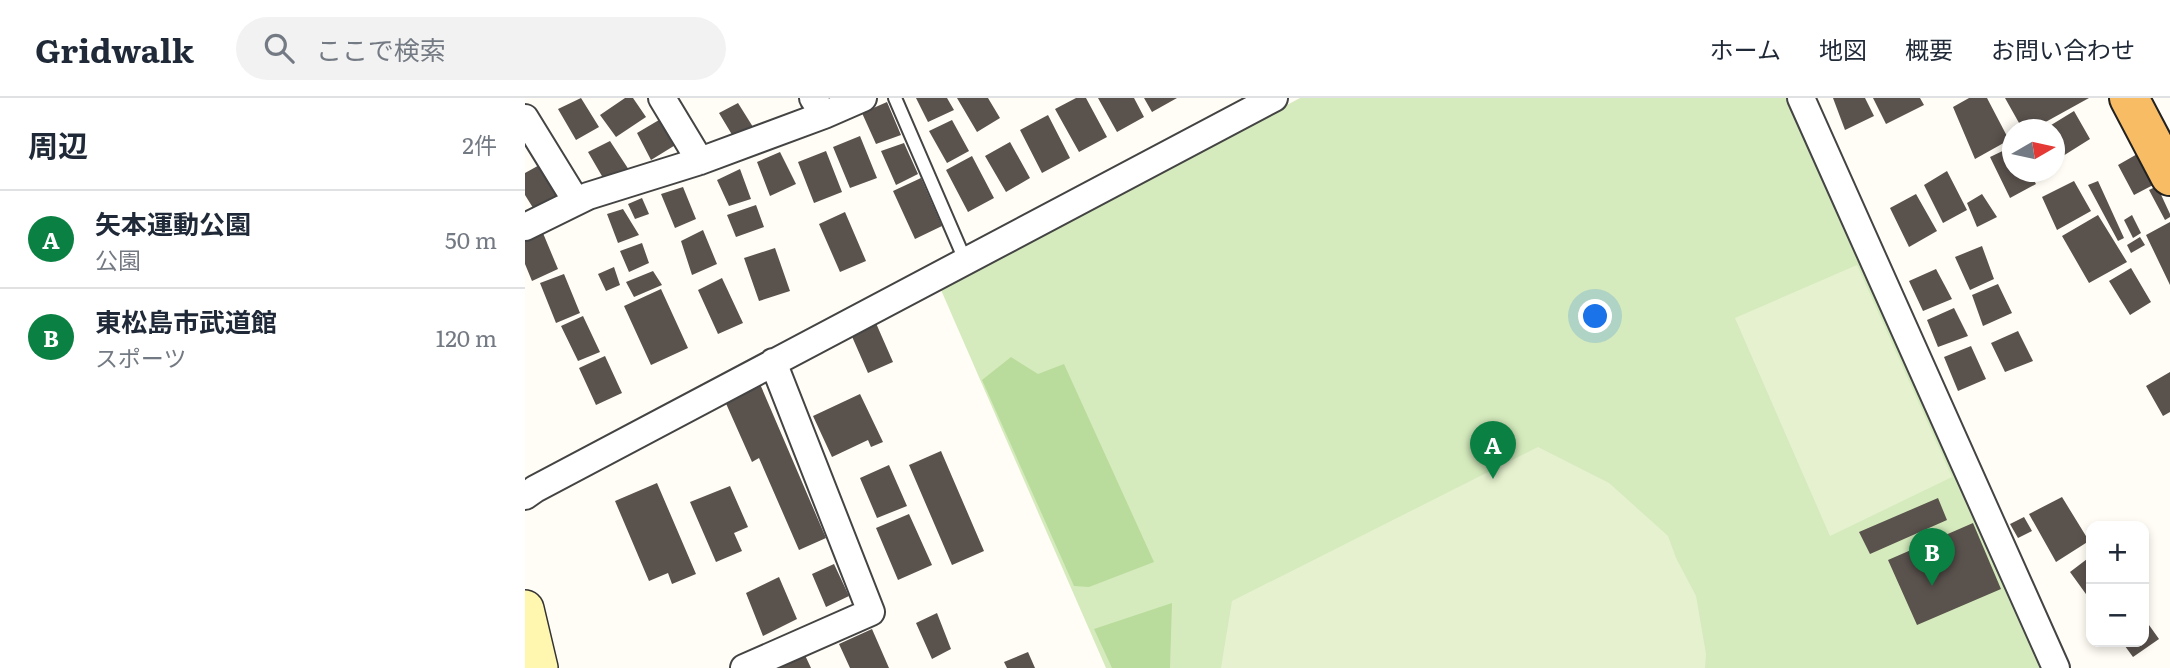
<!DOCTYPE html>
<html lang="ja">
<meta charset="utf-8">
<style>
:root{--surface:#fff;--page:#f2f2f3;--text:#1f2937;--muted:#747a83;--line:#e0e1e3;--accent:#0b8043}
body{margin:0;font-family:Literata,"Noto Sans JP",serif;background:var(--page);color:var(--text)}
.controls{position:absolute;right:21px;bottom:21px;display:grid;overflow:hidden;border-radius:14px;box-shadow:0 4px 10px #0003}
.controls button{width:63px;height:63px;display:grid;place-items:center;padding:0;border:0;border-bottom:2px solid var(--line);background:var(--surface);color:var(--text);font:35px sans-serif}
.compass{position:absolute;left:1477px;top:21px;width:63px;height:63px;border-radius:50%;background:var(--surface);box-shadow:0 4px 10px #0003;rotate:81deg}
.you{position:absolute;left:1071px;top:219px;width:24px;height:24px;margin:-18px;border:5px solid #fff;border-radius:50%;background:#1a73e8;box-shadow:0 0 0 10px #1a73e833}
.badge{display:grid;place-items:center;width:46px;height:46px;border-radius:50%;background:var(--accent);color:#fff;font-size:23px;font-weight:700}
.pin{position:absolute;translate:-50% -58px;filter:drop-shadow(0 2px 4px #0008)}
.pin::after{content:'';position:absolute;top:37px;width:24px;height:21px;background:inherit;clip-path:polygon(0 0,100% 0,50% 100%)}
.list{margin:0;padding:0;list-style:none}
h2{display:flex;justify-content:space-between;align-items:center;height:91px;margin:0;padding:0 28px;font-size:30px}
h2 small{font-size:23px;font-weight:400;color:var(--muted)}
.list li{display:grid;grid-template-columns:46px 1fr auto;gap:21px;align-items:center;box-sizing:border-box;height:98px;padding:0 28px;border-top:2px solid var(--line)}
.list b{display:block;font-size:26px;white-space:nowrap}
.list p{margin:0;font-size:23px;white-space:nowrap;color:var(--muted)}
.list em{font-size:23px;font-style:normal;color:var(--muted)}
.icon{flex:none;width:38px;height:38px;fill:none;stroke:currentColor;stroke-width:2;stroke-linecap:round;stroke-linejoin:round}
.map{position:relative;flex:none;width:1645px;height:570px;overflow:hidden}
header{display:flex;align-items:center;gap:42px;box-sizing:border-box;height:98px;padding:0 35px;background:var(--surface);border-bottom:2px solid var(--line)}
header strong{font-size:33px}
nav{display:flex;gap:38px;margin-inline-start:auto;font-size:24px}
.search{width:490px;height:63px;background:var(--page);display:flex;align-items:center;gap:18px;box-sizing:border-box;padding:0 24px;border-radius:38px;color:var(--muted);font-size:26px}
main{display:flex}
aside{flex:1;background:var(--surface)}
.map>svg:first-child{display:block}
.green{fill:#d5ebbd}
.forest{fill:#b9dc9c}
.pitch{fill:#e6f2cf}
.building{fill:#5a524d}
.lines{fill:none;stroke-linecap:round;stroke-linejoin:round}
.service-casing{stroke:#444;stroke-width:16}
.minor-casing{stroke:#444;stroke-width:30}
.secondary-casing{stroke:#333;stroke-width:40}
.trunk-casing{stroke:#222;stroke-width:42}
.service{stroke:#fff;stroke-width:12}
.minor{stroke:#fff;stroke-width:26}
.secondary{stroke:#fff6b0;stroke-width:37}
.trunk{stroke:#f7bc64;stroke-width:38}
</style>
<header>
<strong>Gridwalk</strong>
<div class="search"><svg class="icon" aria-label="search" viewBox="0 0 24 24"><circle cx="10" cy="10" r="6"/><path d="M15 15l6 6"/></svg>ここで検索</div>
<nav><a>ホーム</a><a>地図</a><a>概要</a><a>お問い合わせ</a></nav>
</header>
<main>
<aside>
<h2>周辺<small>2件</small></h2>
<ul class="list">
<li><span class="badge">A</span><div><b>矢本運動公園</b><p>公園</p></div><em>50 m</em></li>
<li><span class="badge">B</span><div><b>東松島市武道館</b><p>スポーツ</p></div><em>120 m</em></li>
</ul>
</aside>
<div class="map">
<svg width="1645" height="570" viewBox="0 0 1645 570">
<rect width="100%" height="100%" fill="#fffdf5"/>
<path class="green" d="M775 0H1267L1342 154 1516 570H581L416 192Z"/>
<path class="forest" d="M486 259 513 276 539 266 629 464 564 489 549 488 457 282Z
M647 505 645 570H587L569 531Z"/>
<path class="pitch" d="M1332 167 1427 379 1305 438 1210 220Z
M1013 349 1084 385 1143 438 1151 460 1171 498 1181 556 1180 570H696L707 503Z"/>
<path class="building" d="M56 0 74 29 51 42 33 11Z
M100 0H108L121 19 91 39 75 17Z
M391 0H422L429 12 403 24Z
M432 0H463L475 20 452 34Z
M551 0H561L582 39 554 54 530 11Z
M573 0H609L619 19 592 34Z
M619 0H652L627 14Z
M1308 0H1340L1349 18 1320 32Z
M1348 0H1395L1399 7 1361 26Z
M1444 0H1462L1484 42 1450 61 1428 9Z
M1480 0H1564L1506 32H1498Z
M362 4 376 37 351 46 337 15Z
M213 5 228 29 209 40 194 15Z
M1549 13 1565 41 1530 63V32H1518Z
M523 17 545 60 517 75 495 32Z
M134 22 152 46 126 62 112 35Z
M427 22 444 53 422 65 404 33Z
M335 38 352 80 325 90 308 49Z
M85 43 104 72 81 85 63 54Z
M485 44 505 80 481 94 460 58Z
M379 45 393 76 371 87 356 53Z
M1488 48V74H1504L1511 86 1485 100 1465 59Z
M301 53 317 94 289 105 273 64Z
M255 54 271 86 245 98 232 64Z
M1614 55 1630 86 1609 97 1593 67Z
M447 58 469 100 443 114 421 72Z
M18 65 37 96 10 113 0 97V75Z
M215 71 226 101 204 108 192 82Z
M1422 73 1442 112 1418 125 1399 87Z
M396 80 417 128 390 141 368 93Z
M1549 83 1566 113 1532 132 1517 99Z
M1573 83 1599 140 1593 143 1563 87Z
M1632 88 1645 116V119L1640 122 1624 92Z
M158 89 171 121 150 130 136 96Z
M1391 96 1412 133 1384 149 1365 110Z
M1457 96 1472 119 1452 129 1442 105Z
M117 100 124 116 110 121 103 106Z
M231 107 239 129 211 139 202 117Z
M98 111 114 137 93 145 82 116Z
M320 114 341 163 315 174 294 126Z
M1573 117 1602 164 1564 185 1537 138Z
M1607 117 1616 135 1608 140 1599 122Z
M1645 124V187L1621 137Z
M15 128 33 171 7 183 0 166V134Z
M178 132 192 166 167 177 156 143Z
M1615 139 1620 147 1606 155 1602 147Z
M117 145 124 165 104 174 95 153Z
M1457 148 1469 181 1445 192 1430 159Z
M250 150 265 193 234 203 219 160Z
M89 169 95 187 81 193 73 176Z
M1606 170 1626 204 1605 217 1584 183Z
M1411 171 1427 201 1398 213 1384 183Z
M128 173 137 187 109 199 101 184Z
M39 176 55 215 31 225 15 185Z
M197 180 218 225 193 236 173 192Z
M1473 186 1487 215 1458 228 1447 197Z
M136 191 163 250 126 267 99 208Z
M1429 210 1443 238 1413 249 1402 222Z
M58 218 75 254 53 263 36 228Z
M350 223 368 264 343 275 325 234Z
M1493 233 1508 263 1480 274 1466 245Z
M1446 248 1461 281 1433 293 1419 259Z
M80 258 97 295 71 307 54 270Z
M1645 274V314L1638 318 1621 288Z
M235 286 301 440 274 452 234 360 227 364 199 301Z
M335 296 358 344 346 349 343 342 307 359 288 318Z
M416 353 459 453 427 467 384 367Z
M364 367 382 408 352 420 335 380Z
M132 385 171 476 147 486 143 475 124 483 90 403Z
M205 388 223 429 209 435 217 453 191 464 165 404Z
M1537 399 1564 443 1531 464 1504 416Z
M1413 400 1422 422 1345 456 1334 434Z
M384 416 407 467 373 482 351 430Z
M1499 419 1507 433 1493 440 1485 426Z
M1448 425 1476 491 1392 527 1363 462Z
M1566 458V503L1545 474Z
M309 466 324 498 301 509 287 476Z
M254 479 272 521 238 538 221 495Z
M412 515 426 551 407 561 391 525Z
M1619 520 1634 541 1608 559 1597 544H1619Z
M347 531 364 570H325L314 546Z
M278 553 286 570H255L252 564Z
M503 554 510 570H482L479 564Z"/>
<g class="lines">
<defs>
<path id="service" d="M370 0 440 162"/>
<path id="minor" d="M137 0 175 63
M1276 0 1531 570
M299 17 338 0
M0 20 51 103
M0 129 63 98 175 63 299 17 288 0
M0 398 10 391 749 0
M219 570 346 514 248 264"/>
<path id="secondary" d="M0 511 14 570"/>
<path id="trunk" d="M1604 0 1645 78"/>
</defs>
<use href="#service" class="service-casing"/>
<use href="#minor" class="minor-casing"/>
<use href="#secondary" class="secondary-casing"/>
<use href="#trunk" class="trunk-casing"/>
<use href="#service" class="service"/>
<use href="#minor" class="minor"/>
<use href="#secondary" class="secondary"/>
<use href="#trunk" class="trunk"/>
</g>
</svg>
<div class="controls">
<button>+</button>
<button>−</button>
</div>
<svg class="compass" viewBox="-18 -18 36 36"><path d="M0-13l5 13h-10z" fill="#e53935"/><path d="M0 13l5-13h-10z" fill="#747a83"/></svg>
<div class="you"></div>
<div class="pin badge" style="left:968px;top:381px">A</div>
<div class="pin badge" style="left:1407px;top:488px">B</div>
</div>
</main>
